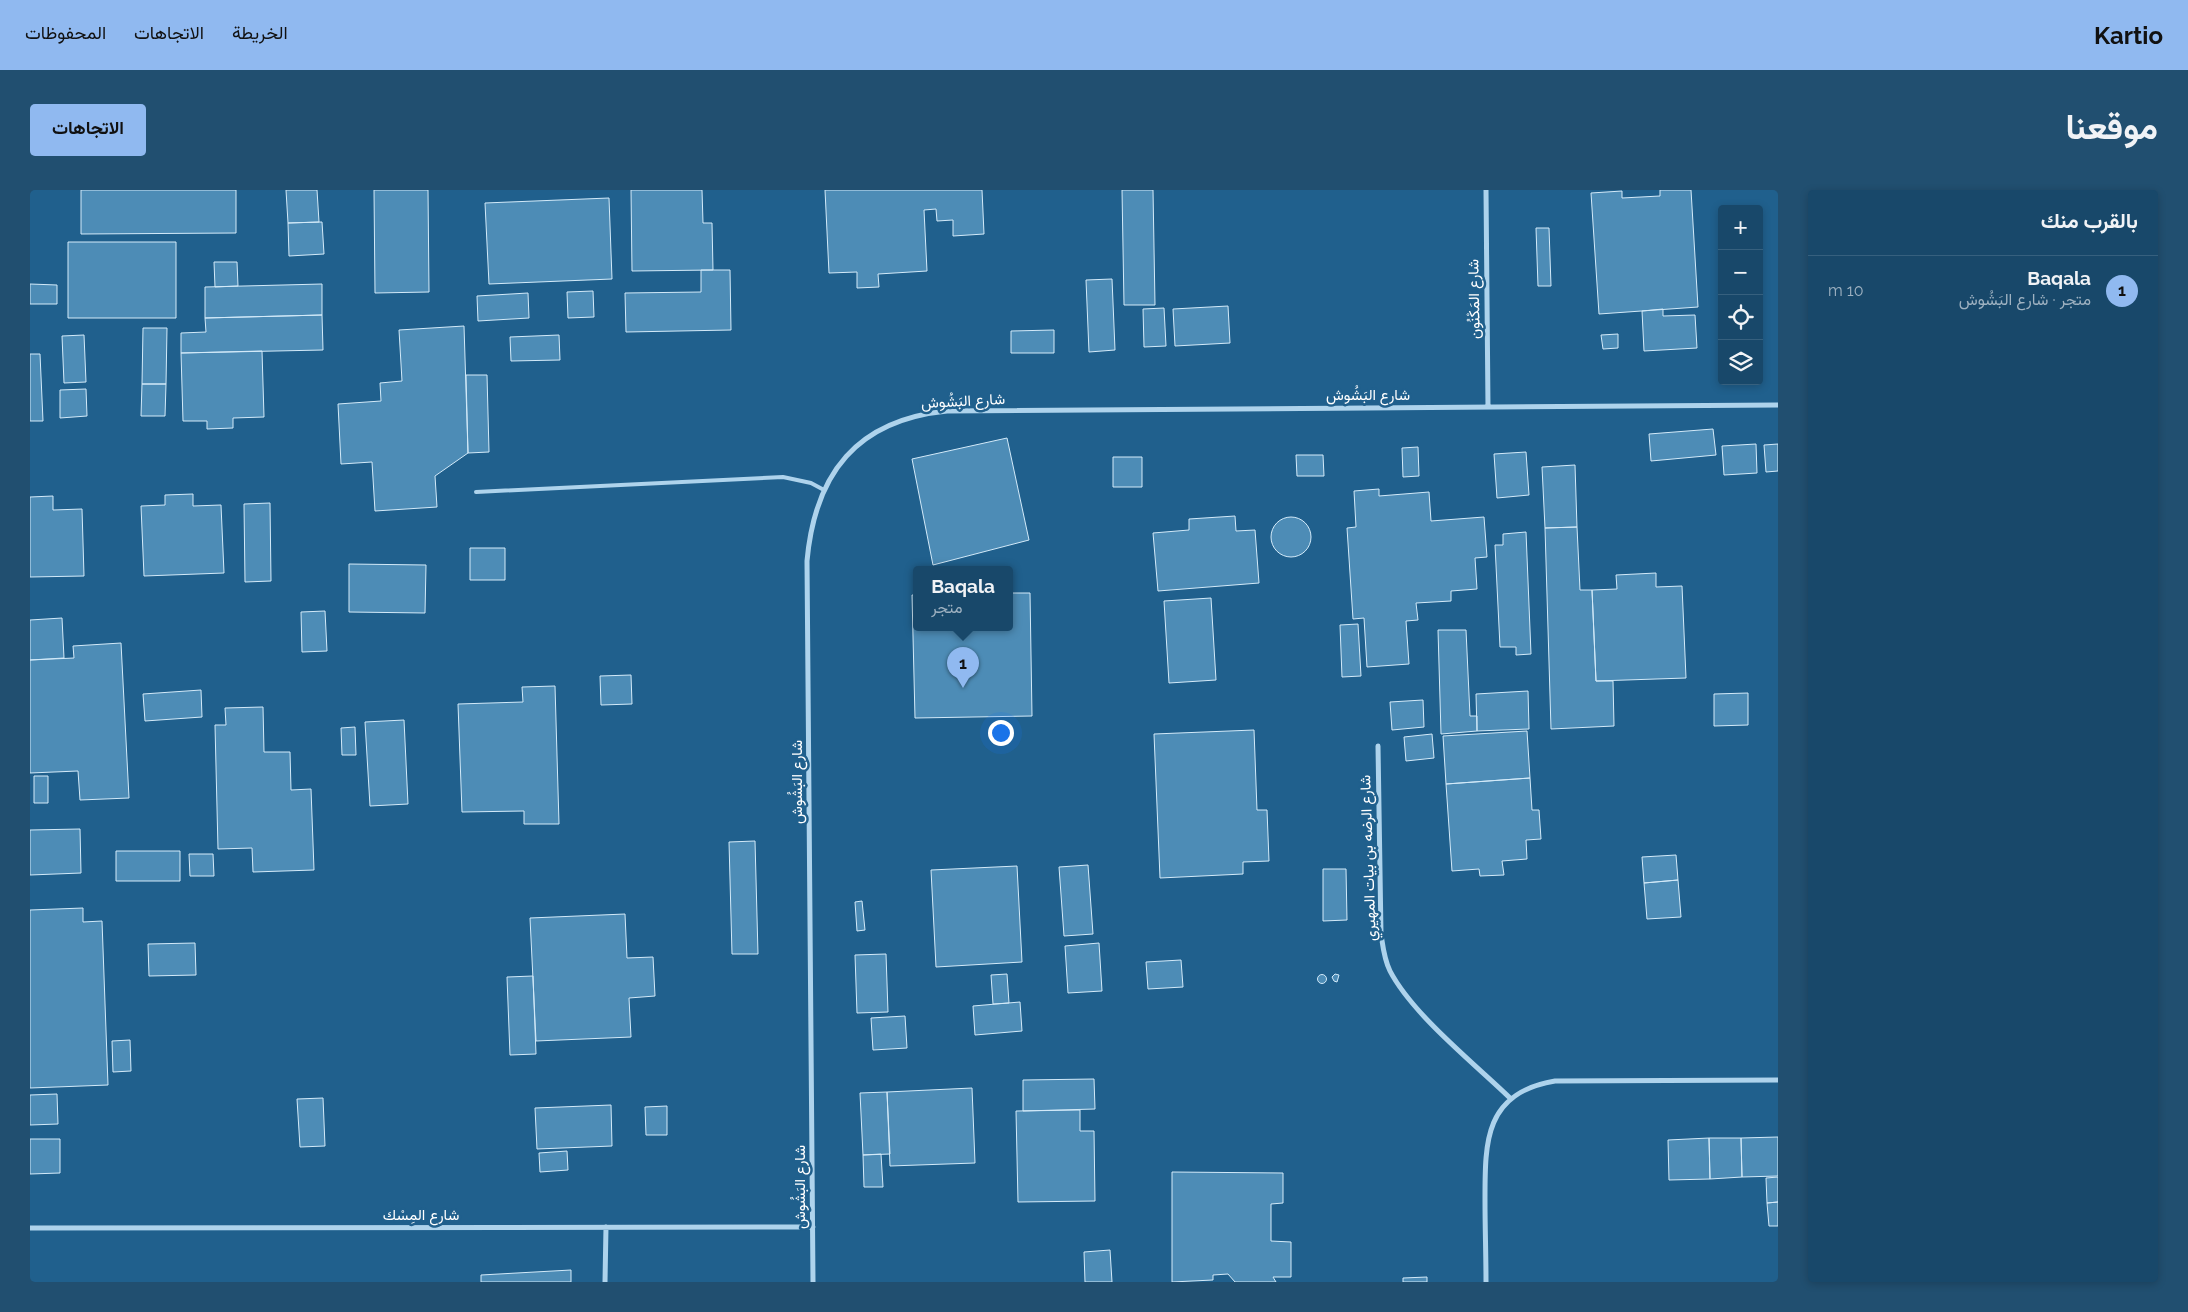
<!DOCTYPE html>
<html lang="ar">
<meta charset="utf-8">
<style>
:root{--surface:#18486a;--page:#214f70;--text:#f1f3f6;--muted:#9fb2c1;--line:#36607e;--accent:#90b9f0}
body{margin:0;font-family:Raleway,Vazirmatn,sans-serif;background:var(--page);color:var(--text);direction:rtl}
.controls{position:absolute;right:15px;top:15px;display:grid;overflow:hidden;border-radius:5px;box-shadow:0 2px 8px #0003}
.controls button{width:45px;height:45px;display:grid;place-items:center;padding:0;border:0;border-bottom:1px solid var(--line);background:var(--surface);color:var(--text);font:25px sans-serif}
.you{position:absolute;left:970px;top:542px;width:18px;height:18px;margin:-12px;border:4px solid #fff;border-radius:50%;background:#1a73e8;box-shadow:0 0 0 8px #1a73e833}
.badge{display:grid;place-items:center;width:32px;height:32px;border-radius:50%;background:var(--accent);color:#111;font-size:16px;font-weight:700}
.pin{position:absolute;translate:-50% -41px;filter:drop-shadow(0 1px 2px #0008)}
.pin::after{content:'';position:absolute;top:26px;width:18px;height:15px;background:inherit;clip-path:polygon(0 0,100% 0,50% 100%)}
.popup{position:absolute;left:883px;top:376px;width:100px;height:65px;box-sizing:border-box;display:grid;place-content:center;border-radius:5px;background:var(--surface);filter:drop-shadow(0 1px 4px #0005);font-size:16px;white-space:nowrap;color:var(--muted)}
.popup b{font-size:19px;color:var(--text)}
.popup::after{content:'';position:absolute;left:50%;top:100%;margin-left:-10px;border:10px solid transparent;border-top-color:var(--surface)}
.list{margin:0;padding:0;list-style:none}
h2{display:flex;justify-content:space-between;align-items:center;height:65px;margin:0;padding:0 20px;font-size:21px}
h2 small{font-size:16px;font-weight:400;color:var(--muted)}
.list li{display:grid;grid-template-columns:32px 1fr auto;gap:15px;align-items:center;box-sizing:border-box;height:70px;padding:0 20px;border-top:1px solid var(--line)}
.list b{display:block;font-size:19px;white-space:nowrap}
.list p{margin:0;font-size:16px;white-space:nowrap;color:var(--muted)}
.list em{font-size:16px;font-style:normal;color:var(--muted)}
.icon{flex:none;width:28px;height:28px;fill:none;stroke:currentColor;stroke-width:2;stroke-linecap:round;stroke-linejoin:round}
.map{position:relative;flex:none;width:1748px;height:1092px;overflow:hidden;direction:ltr;border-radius:5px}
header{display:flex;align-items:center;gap:30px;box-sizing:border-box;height:70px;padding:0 25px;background:var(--accent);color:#111}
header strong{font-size:24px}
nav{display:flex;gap:28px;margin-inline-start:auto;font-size:18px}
.intro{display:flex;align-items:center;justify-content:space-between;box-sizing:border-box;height:120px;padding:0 30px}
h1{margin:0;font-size:35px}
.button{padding:12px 22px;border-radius:5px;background:var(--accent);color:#111;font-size:18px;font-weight:700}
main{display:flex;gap:30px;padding:0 30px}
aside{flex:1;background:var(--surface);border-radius:5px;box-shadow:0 2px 8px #0003}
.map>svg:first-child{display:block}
.building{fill:#4d8cb6;stroke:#d3eaf9}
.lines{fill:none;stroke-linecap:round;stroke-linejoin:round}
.lane{stroke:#aed3ec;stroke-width:4}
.street{stroke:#aed3ec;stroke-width:5}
.labels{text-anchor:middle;stroke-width:5;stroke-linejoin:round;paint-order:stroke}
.street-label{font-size:15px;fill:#fff;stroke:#20608d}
</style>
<header>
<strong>Kartio</strong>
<nav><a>الخريطة</a><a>الاتجاهات</a><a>المحفوظات</a></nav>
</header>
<div class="intro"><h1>موقعنا</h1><a class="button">الاتجاهات</a></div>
<main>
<aside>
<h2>بالقرب منك<small></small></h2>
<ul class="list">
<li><span class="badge">1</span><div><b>Baqala</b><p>متجر · شارع البَشُوش</p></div><em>10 m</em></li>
</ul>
</aside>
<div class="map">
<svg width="1748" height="1092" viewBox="0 0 1748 1092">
<rect width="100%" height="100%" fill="#20608d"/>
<path class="building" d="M51 0H206V43L51 44Z
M256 0H287L289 32 258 33Z
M344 0H398L399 102 345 103Z
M601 0H672L673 33H682L683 80 602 81Z
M795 0H952L954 44 923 46V30L907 31 906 19 894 20 897 81 848 84 849 97 827 98V82L799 83Z
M1092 0H1123L1125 115H1094Z
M1630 0H1661L1668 117 1569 124 1561 3 1592 1V8L1630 6Z
M579 8 582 89 459 94 455 13Z
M292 32 294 64 259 66 258 33Z
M1506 38H1519L1521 96H1508Z
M38 52H146V128H38Z
M184 72H207L208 96 185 97Z
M671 80H700L701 140 596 142 595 103 671 102Z
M1082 89 1085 160 1059 162 1056 90Z
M0 94 27 95V114H0Z
M292 94V125L175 128V97Z
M563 101 564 127 538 128 537 102Z
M498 103 499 128 448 131 447 106Z
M1198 116 1200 153 1145 156 1143 119Z
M1134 118 1136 156 1114 157 1113 119Z
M1633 119V126L1665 125 1667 158 1614 161 1612 121Z
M292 125 293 160 151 163V143L176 142 175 128Z
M434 136 438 263 405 286 407 317 345 321 342 272 311 274 308 214 351 211 350 193 372 191 369 140Z
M113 138H137L136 194H112Z
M1024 140V163H981V141Z
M1588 144V158L1573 159 1571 145Z
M54 145 56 192 34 193 32 146Z
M529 145 530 170 481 171 480 147Z
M232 161 234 227 203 228V238L177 239V231H153L151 163Z
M0 164H10L13 231H0Z
M436 185H457L459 262 438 263Z
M112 194H136L135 226H111Z
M56 199 57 226 30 228V200Z
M1683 239 1686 265 1621 271 1619 244Z
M977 248 999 350 903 375 882 269Z
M1726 254 1727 283 1694 285 1692 256Z
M1748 254V281L1736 282 1734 255Z
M1388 257 1389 286 1373 287 1372 258Z
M1496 262 1499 305 1467 308 1464 264Z
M1266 265H1293L1294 286H1267Z
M1083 267H1112V297H1083Z
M1545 275 1547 337 1515 338 1512 277Z
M1349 299V306L1399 302 1401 331 1454 327 1457 367 1445 368 1447 399 1421 401V411L1386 413 1388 430 1376 431 1379 474 1337 477 1334 428 1323 429 1317 338 1326 337 1324 301Z
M163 304V316L191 315 194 383 114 386 111 316 135 315V305Z
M23 306V320L52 319 54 386 0 387V307Z
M240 313 241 391 215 392 214 314Z
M1205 326 1206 341 1225 340 1229 393 1128 401 1123 343 1159 340V329Z
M1241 347a20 20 0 1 1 40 0a20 20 0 1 1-40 0Z
M1547 337 1550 400H1562L1566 491H1583L1584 536 1521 539 1515 338Z
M1496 342 1501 464 1486 465V457H1470L1465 355H1473V344Z
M440 358H475V390H440Z
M319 374 396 375 395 423 319 422Z
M1626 383V397L1652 396 1656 488 1566 491 1562 400 1587 399 1586 385Z
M979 403H1000L1002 526 885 528 882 405H887V437H979Z
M1181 408 1186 490 1139 493 1134 411Z
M295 421 297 461 272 462 271 422Z
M32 428 34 468 0 470V430Z
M1328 434 1331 486 1312 487 1310 435Z
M1408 440H1436L1440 526H1447V541L1411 544Z
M91 453 99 608 50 610 48 581 0 583V470L44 468 43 456Z
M601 485 602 514 571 515 570 486Z
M525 496 529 634H494V621L432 622 428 514 493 512 492 497Z
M171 500 172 527 115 531 113 504Z
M1498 501 1499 539 1447 541 1446 504Z
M1718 503V535L1684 536V504Z
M1393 510 1394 537 1362 540 1360 512Z
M233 517 234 562H260L261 600 281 599 284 680 223 682 222 658 188 659 185 535H196L195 518Z
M374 530 378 614 340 616 335 532Z
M325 537 326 565H312L311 538Z
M1224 540 1227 620H1237L1239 671 1213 672V684L1130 688 1124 544Z
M1497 541 1500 588 1416 594 1413 546Z
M1402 544 1404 568 1376 571 1374 547Z
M4 586H18V613H4Z
M1500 588 1502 620H1509L1511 649 1496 650 1497 669 1472 671 1474 685 1450 686 1449 679 1422 681 1416 594Z
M50 639 51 683 0 685V640Z
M725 651 728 764H702L699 652Z
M86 661H150V691H86Z
M159 664H183L184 686H160Z
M1646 665 1648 690 1614 693 1612 667Z
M1058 675 1063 744 1034 746 1029 677Z
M987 676 992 772 906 777 901 680Z
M1293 679H1316L1317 730 1293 731Z
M1648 690 1651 727 1617 729 1614 693Z
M832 711 835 740 827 741 825 712Z
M53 718V732L72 731 78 895 0 898V720Z
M595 724 597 768 623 767 625 806 599 808 601 847 506 851 500 728Z
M165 753 166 785 119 786 118 754Z
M1069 753 1072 801 1038 803 1035 756Z
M856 764 858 822 827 823 825 765Z
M1151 770 1153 797 1118 799 1116 772Z
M977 784 979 813 963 814 961 785Z
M1305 784 1309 785 1307 792 1304 791 1302 787Z
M1287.5 789a4.5 4.5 0 1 1 9 0a4.5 4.5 0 1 1-9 0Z
M503 786 506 864 480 865 477 787Z
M990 812 992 841 945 845 943 816Z
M875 826 877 858 843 860 841 828Z
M100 850 101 881 83 882 82 851Z
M1064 889 1065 919 993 921V890Z
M942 898 945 973 860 976 857 902Z
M857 902 860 964 833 965 830 903Z
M27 904 28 934 0 935V905Z
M293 908 295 956 270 957 267 909Z
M581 915 582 956 507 959 505 918Z
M637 916V945H616L615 917Z
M1050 920V941H1064L1065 1011 988 1012 986 921Z
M1748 947V986L1712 987 1711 948Z
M1679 948 1680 989 1639 990 1638 950Z
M1679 948H1711L1712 987 1680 989Z
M0 949H30V983L0 984Z
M537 961 538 980 510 982 509 963Z
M851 964 853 997H834L833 965Z
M1142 982 1253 983V1013L1241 1014V1051L1261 1052V1087H1243L1246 1092H1205L1198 1084 1183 1085V1090L1142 1092Z
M1748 987V1012L1737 1013 1736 988Z
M1748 1012V1036H1739L1737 1013Z
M1080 1060 1082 1092H1055L1054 1062Z
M541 1080V1092H451V1085Z
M1397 1087V1092H1373V1088Z"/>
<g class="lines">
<path class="lane" d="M446 302 753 287 781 293 794 300"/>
<path class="street" d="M1456 0 1458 217
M1348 556 1351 744C1353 757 1354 769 1360 781 1383 825 1445 874 1481 909
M0 1038 783 1037
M575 1092 576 1037
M783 1092 777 371C785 283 827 230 917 221L1748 215
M1456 1092C1456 1065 1455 1038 1455 1011 1455 952 1454 903 1525 891L1748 890"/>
</g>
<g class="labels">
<g class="street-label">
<text transform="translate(1444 109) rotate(-91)" y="5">شارع المَكْنُون</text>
<text x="1338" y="210">شارع البَشُوش</text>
<text transform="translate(933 211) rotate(-3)" y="5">شارع البَشُوش</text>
<text transform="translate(767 592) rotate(-90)" y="5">شارع البَشُوش</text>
<text transform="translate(1338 668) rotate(-92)" y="5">شارع الرضه بن بيات المهيري</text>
<text transform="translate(770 997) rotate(-90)" y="5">شارع البَشُوش</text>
<text x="391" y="1030">شارع المِسْك</text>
</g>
</g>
</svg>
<div class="controls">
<button>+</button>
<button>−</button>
<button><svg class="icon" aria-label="locate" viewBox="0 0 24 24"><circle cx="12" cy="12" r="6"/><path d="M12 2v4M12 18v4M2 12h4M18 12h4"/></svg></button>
<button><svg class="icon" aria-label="layers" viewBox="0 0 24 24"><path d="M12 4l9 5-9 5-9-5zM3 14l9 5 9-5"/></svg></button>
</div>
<div class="you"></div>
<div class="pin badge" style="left:933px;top:498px">1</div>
<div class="popup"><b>Baqala</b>متجر</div>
</div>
</main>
